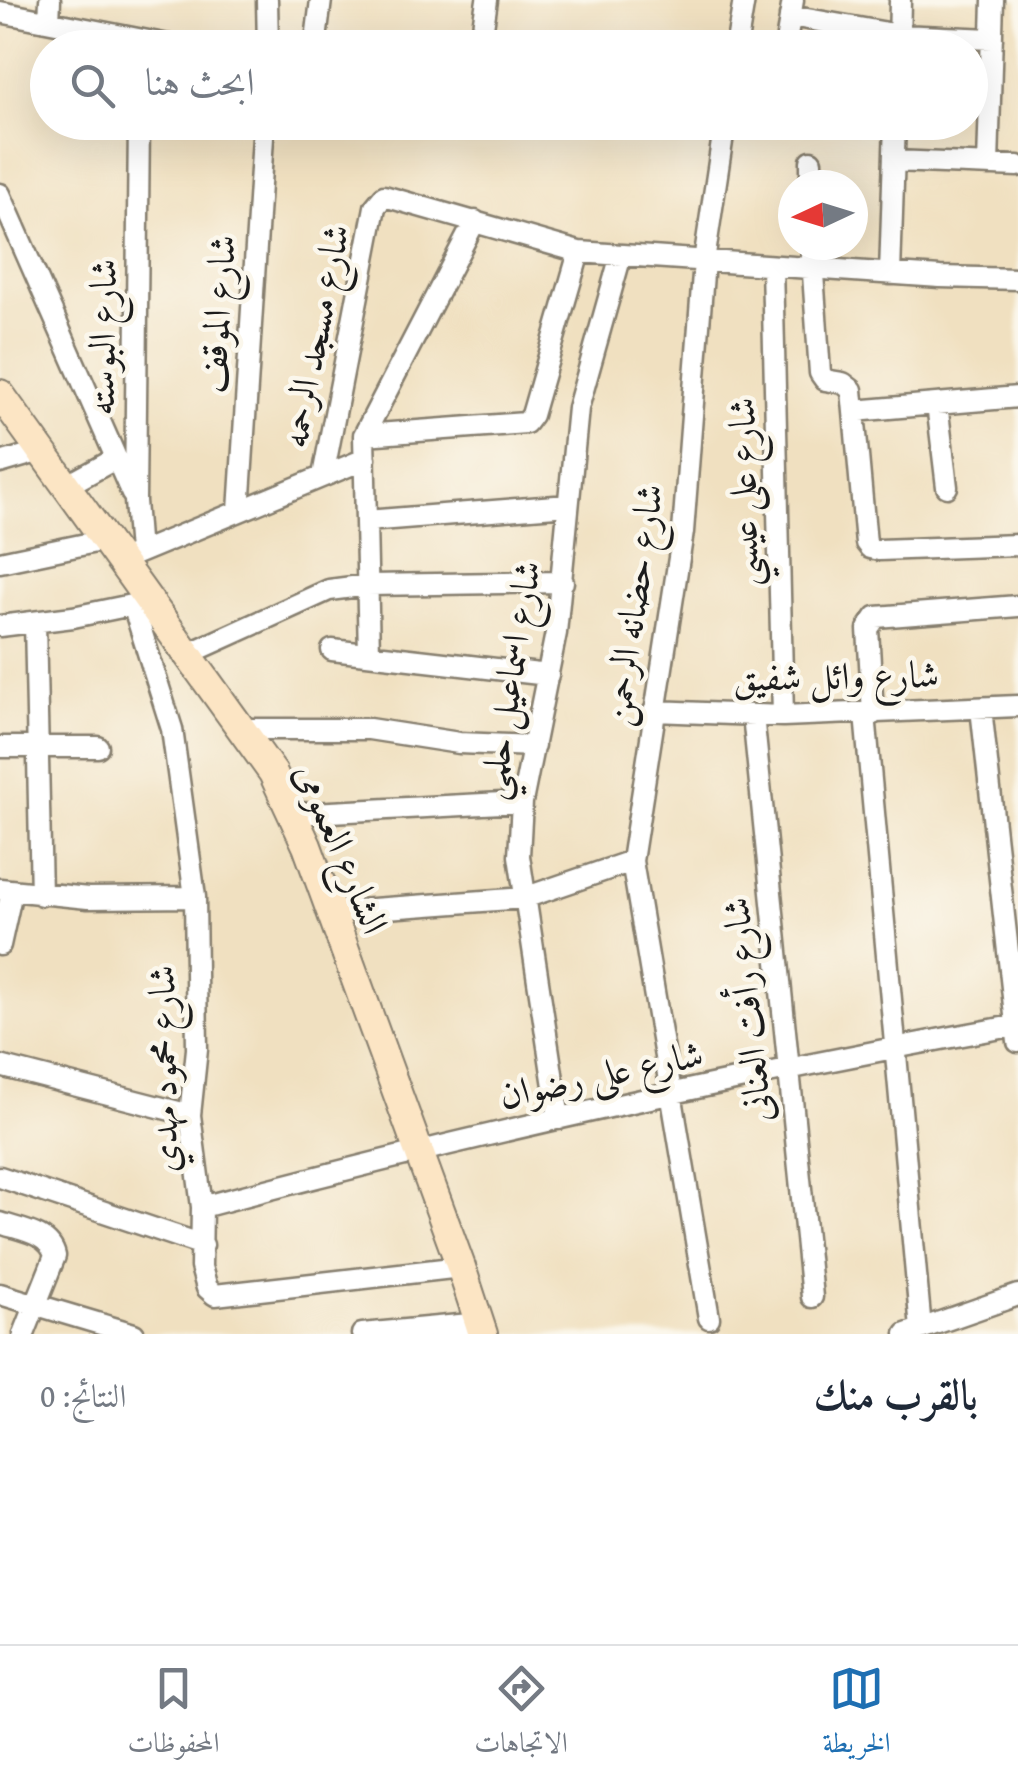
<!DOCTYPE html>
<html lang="ar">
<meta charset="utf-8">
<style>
:root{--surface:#fff;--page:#f6f6f7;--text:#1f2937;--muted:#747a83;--line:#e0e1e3;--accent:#1f6fb2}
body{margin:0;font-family:"Gentium Book Plus",Amiri,serif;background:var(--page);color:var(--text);direction:rtl}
.compass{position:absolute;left:778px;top:170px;width:90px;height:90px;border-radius:50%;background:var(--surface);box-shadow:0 10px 40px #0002;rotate:266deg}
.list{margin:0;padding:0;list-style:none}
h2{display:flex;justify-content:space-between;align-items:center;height:130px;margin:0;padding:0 40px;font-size:42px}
h2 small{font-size:32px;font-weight:400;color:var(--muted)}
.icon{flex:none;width:55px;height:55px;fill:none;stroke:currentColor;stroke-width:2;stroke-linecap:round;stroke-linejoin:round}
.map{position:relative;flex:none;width:1018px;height:1334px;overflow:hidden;direction:ltr}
.search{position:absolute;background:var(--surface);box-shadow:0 10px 40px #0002;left:30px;right:30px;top:30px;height:110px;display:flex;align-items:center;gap:25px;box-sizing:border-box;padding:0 35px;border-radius:55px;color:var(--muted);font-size:38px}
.sheet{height:310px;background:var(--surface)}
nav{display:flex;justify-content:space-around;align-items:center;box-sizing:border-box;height:140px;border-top:2px solid var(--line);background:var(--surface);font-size:28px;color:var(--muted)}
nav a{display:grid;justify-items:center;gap:5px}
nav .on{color:var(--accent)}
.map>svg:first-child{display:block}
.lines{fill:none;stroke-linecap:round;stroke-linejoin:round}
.street-casing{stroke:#867e6e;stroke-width:25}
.secondary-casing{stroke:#867e6e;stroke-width:32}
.street{stroke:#fff;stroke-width:20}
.secondary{stroke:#fce5c4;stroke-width:28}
.labels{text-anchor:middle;stroke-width:9;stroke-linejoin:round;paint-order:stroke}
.street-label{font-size:38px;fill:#1c1c1c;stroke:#fbf7ec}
</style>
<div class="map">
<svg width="1018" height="1334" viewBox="0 0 1018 1334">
<rect width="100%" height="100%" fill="#fbf7ec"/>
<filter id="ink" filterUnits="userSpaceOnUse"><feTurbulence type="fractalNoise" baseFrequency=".01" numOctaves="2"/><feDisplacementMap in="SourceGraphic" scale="20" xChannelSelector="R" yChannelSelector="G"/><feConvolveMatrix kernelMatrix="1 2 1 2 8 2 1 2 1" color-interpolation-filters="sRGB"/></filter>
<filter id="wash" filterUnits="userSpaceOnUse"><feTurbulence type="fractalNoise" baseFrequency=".0048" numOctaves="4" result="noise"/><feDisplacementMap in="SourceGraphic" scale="40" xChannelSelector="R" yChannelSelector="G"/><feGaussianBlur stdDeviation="2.25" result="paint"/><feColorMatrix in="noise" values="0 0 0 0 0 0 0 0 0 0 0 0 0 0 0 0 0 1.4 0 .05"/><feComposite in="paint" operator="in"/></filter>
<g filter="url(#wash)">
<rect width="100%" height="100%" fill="#f0e0c0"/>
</g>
<g filter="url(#ink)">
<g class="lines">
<defs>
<path id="street" d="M267 0 268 48
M0 12 184 48
M790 16 899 35 992 39
M49 21 50 0
M899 46 900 0
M315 48 321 0
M480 48 487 0
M736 48 744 0
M785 48 793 0
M139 122 135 501 139 552
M669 122 723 132
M811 161V185
M894 161 1018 166
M988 165 993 0
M0 194 132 494
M811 245 820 373 825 380 843 383 852 390 866 543 870 548 879 550 1018 545
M772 266 783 716
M890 274 895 122
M937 404 947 487
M854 411 1018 397
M364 435 526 423 532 415 579 252
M0 463 41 451
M323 476 375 207 384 196 579 252 940 277 1018 279
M66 486 115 459
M239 511 264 122
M366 521 568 505
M131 556 365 459
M0 562 105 540
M133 605 172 729 195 897 197 1049 190 1115 202 1207 201 1267 207 1288 215 1295 461 1267
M35 622 41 895
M0 626 73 617 146 602
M332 650 548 675
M369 654 364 435 475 221
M186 655 329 590 368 585 563 582
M981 708 1018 1042
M654 711 783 716 1018 706
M865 714 921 1329
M873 714 868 629 876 617 1018 606
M753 715 812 1297
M241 729H369L459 743 534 746
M0 747H98
M293 814 522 802
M0 889 88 898 195 897
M331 912 524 898 632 861
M0 945 12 891
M0 1066 190 1115
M559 1119 519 856 522 802 556 633 578 408 621 255
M0 1177 203 1245
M202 1207C471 1135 744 1074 1018 1025
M0 1223C20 1230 50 1233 55 1256L24 1334
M0 1294 134 1334
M709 1318 632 861 683 532 704 261 725 122
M362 1334 481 1323
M906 1334 1018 1295"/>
<path id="secondary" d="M0 394 273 773 307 846 461 1267 483 1334"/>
</defs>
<use href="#street" class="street-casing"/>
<use href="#secondary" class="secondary-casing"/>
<use href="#street" class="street"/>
<use href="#secondary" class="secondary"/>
</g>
</g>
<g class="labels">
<g class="street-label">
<text transform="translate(217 314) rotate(-86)" y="13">شارع الموقف</text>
<text transform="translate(315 336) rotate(-79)" y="13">شارع مسجد الرحمه</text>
<text transform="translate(102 337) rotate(-89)" y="13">شارع البوسته</text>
<text transform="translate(743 492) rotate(-91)" y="13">شارع على عيسي</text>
<text transform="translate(633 605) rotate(-82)" y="13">شارع حضانه الرحمن</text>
<text transform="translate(836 676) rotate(-1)" y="13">شارع وائل شفيق</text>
<text transform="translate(509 680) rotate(-81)" y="13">شارع اسماعيل حلمي</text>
<text transform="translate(342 848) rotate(67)" y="13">الشارع العمومى</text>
<text transform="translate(747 1010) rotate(-96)" y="13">شارع رأفت العنانى</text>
<text transform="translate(163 1069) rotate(-91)" y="13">شارع محمود مهدي</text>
<text transform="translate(601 1074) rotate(-12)" y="13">شارع على رضوان</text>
</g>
</g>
</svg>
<svg class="compass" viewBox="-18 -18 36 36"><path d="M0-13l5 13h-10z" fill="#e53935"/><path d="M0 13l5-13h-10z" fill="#747a83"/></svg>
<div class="search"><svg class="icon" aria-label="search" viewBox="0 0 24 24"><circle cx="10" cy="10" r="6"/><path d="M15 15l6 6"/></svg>ابحث هنا</div>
</div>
<section class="sheet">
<h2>بالقرب منك<small>النتائج: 0</small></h2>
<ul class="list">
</ul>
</section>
<nav>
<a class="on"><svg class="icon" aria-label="map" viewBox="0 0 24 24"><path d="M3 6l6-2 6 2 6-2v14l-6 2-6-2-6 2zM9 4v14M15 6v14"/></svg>الخريطة</a>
<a><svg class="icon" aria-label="directions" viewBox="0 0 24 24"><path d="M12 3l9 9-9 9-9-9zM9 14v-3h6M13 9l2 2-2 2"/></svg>الاتجاهات</a>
<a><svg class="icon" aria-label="saved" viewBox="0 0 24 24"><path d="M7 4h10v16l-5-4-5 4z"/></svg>المحفوظات</a>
</nav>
